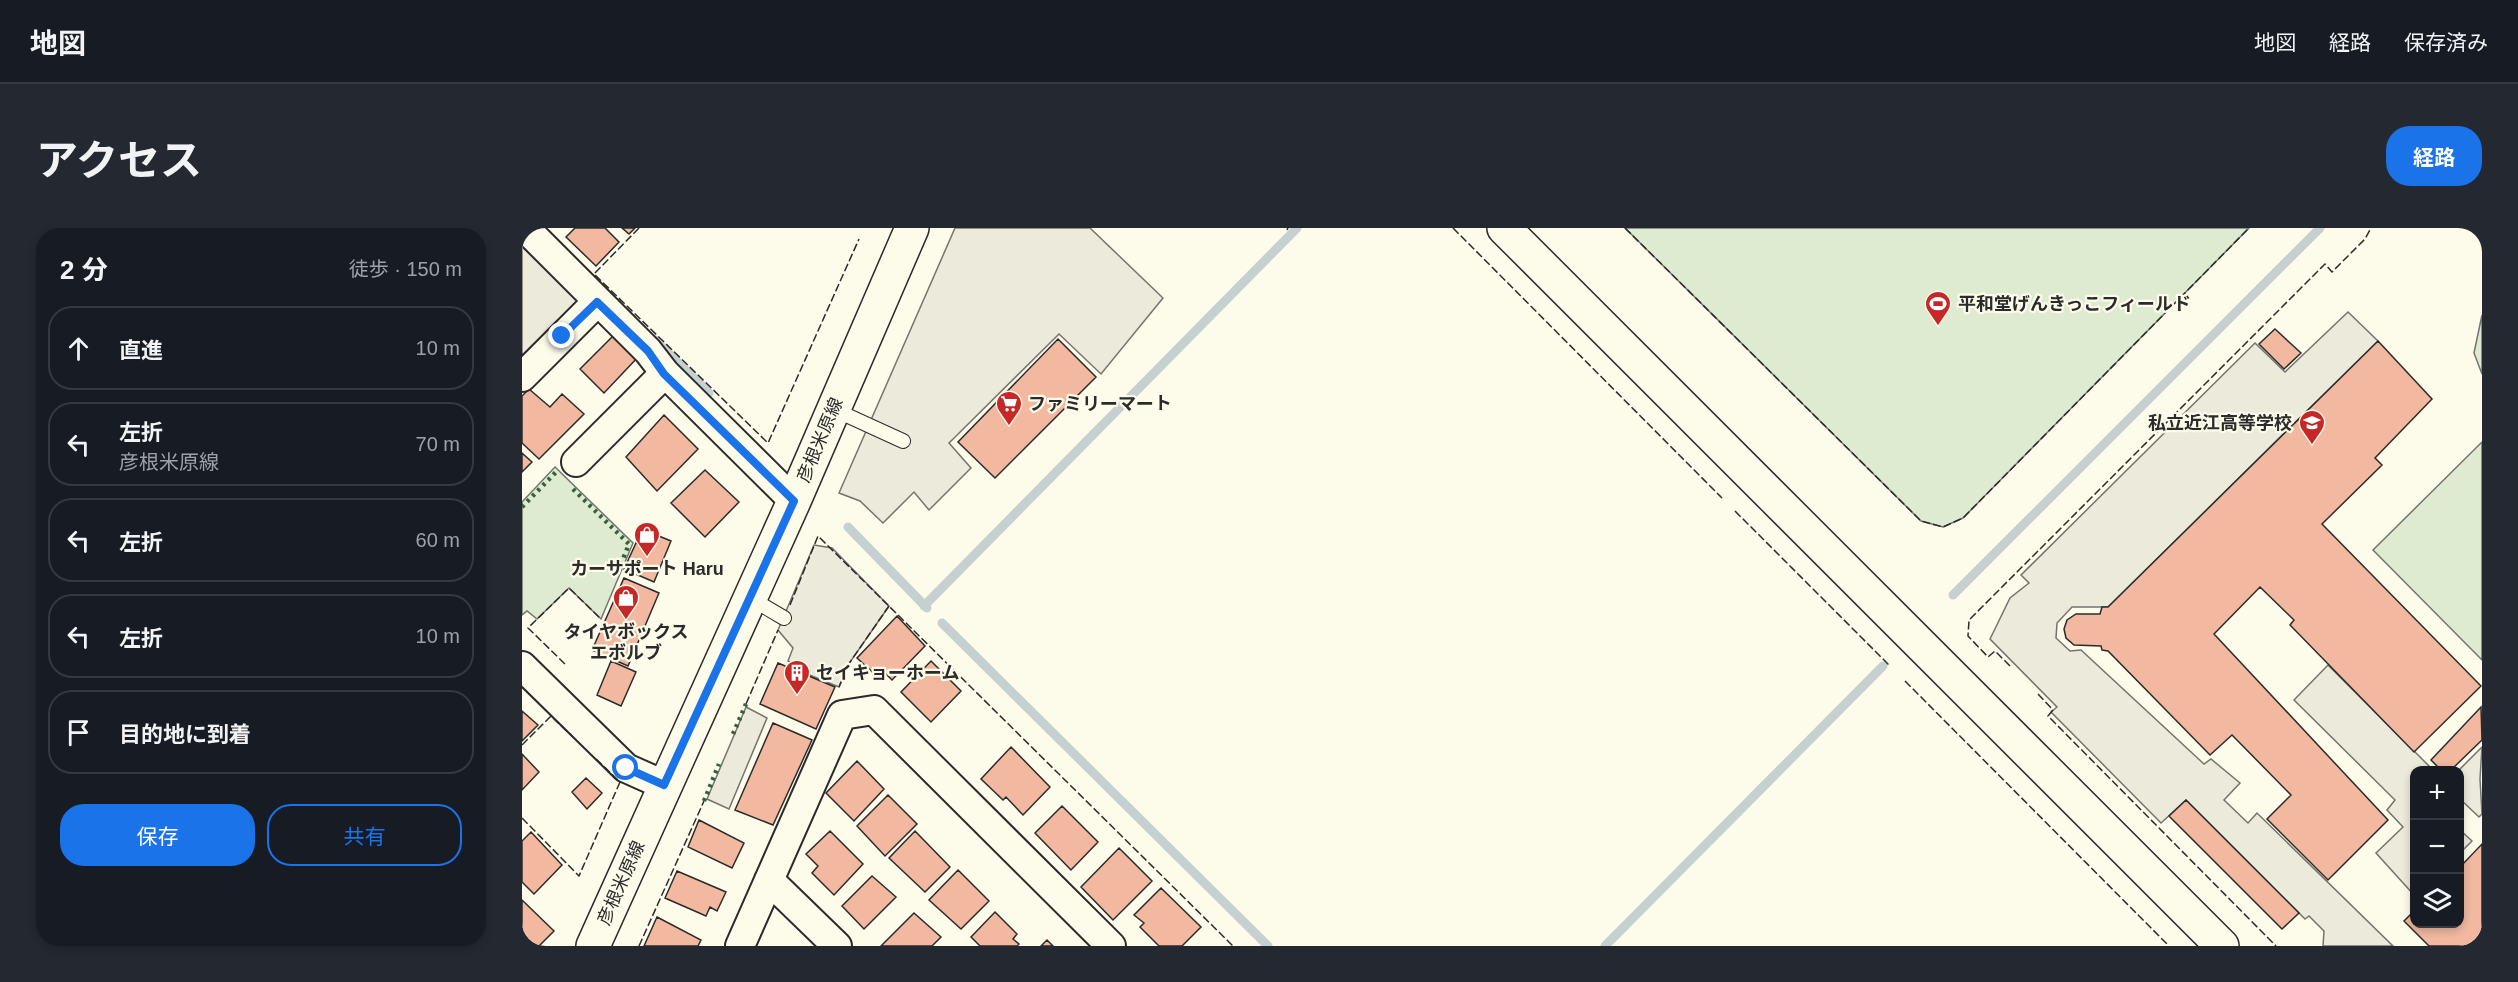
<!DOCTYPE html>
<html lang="ja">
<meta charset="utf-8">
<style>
:root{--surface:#171b24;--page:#242831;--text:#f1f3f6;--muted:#9ea1a6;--line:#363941;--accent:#1a73e8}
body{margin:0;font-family:Arial,"Noto Sans JP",sans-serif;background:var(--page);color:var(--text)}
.controls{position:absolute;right:18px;bottom:18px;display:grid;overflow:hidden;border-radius:12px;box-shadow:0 3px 9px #0003}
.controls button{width:54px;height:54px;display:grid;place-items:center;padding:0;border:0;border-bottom:2px solid var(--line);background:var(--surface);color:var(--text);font:30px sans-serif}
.stop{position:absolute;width:18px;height:18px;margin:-14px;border:4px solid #1a73e8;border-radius:50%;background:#fff}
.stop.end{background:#1a73e8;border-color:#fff;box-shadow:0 2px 6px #0008}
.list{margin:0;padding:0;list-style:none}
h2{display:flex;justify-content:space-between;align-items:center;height:78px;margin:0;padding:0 24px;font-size:26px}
h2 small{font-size:20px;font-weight:400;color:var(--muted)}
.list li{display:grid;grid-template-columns:39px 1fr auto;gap:18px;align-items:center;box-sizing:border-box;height:84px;margin:0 12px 12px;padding:0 12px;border:2px solid var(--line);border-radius:24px}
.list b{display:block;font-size:22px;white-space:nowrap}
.list p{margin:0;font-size:20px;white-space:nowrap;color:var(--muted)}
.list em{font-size:20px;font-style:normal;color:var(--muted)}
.actions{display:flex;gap:12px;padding:18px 24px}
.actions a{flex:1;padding:14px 0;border:2px solid var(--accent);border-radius:24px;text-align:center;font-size:21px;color:var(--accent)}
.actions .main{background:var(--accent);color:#fff}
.icon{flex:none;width:33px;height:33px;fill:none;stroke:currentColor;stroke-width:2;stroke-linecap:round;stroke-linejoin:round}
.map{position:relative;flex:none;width:1960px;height:718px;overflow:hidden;border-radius:24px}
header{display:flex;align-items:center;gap:36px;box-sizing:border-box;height:84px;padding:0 30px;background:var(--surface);border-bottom:2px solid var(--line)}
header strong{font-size:28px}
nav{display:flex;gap:33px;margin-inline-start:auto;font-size:21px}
.intro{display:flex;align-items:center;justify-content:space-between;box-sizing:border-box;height:144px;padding:0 36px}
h1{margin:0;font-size:42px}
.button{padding:15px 27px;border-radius:24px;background:var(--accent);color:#fff;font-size:21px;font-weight:700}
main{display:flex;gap:36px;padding:0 36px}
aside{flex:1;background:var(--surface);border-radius:24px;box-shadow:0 3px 9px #0003}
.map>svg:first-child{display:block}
.green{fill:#deebd1;stroke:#74746e;stroke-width:1.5}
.parking{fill:#eceadb;stroke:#74746e;stroke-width:1.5}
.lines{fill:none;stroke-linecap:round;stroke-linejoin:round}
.stream{stroke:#c7d0d0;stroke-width:9}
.building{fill:#f2b8a0;stroke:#2b2b2b;stroke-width:1.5}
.service-casing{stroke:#2b2b2b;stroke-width:16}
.minor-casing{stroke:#2b2b2b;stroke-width:32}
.tertiary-casing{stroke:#2b2b2b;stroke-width:36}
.secondary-casing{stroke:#2b2b2b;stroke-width:36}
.service{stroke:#fdfbea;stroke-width:14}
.minor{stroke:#fdfbea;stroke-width:28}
.tertiary{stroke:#fdfbea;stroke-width:33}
.secondary{stroke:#fdfbea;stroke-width:33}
.hedge{stroke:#34623c;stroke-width:4.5;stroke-dasharray:3 4.5;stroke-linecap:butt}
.fence{stroke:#2b2b2b;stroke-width:1.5;stroke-dasharray:8 3;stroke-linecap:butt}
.route{stroke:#1a73e8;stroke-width:8}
.labels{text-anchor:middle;stroke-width:4.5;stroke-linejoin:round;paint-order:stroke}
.poi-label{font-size:18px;font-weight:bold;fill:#2b2b2b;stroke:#fdfbea;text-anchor:start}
.street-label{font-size:18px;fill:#2b2b2b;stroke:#fdfbea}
</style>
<header>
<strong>地図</strong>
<nav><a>地図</a><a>経路</a><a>保存済み</a></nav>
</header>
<div class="intro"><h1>アクセス</h1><a class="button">経路</a></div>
<main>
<aside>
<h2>2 分<small>徒歩 · 150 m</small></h2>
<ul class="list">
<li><svg class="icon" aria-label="ahead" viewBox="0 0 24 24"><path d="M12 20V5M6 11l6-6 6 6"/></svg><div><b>直進</b></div><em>10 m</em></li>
<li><svg class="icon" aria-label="left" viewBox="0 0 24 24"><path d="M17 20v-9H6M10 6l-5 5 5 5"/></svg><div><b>左折</b><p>彦根米原線</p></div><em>70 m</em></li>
<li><svg class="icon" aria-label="left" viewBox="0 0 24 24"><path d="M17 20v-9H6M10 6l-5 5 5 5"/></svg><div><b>左折</b></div><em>60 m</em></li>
<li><svg class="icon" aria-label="left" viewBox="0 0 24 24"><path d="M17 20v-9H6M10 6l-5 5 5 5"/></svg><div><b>左折</b></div><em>10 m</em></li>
<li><svg class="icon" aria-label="arrive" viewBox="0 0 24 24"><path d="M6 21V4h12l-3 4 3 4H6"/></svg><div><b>目的地に到着</b></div></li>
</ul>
<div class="actions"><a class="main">保存</a><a>共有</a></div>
</aside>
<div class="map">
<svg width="1960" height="718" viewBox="0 0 1960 718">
<rect width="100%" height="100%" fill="#fdfbea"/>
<path class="green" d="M1103 0H1727L1441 290 1421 299 1399 293Z
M1960 87V146L1952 125Z
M1960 214V432L1851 322Z
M33 239 111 315 79 391 47 360 15 391 5 383 0 387V274Z"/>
<path class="parking" d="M433 0H568L641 70 579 146 537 106 427 215 449 240 407 282 392 264 361 295 338 273 317 265Z
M0 16 59 73 6 130 0 125Z
M1826 84 1856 113 1586 379H1550L1535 395 1534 410 1548 423 1559 422 1682 536 1689 531 1718 555 1702 572 1726 595 1735 585 1871 718H1801L1802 703 1787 688 1783 691 1664 572 1639 595 1529 484 1535 479 1468 411 1488 370 1507 355 1499 347 1733 115 1763 144Z
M292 317 310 320 367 378 326 437 317 459 280 444 281 439 266 433 271 420 256 402Z
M1806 437 1911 542H1892V667L1854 625 1881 599 1865 582 1873 572 1772 472Z
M224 479 245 490 207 581 185 571Z
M1960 519 1958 551 1960 586 1957 589 1938 571 1937 542Z
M1938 602 1950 613 1938 625Z"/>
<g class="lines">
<path class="stream" d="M133 112 187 165
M326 299 405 380
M1431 367 1798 0
M402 378 775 0
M420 395 746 718
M1083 718 1361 438"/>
</g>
<path class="building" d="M53 0H83L97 14 74 38 44 9Z
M100 0H113L107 6Z
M1753 101 1779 125 1762 141 1737 116Z
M94 105 117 128 82 165 58 141Z
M536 111 574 149 473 250 436 214Z
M1856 113 1910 171 1853 230 1860 237 1800 296 1959 458 1892 524 1768 397 1772 392 1738 359 1692 406 1866 592 1806 652 1745 591 1769 567 1710 507 1688 527 1586 423 1580 422 1579 418 1552 417 1544 410 1542 401 1545 392 1554 386H1578L1580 379H1586Z
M7 161 28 179 40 166 62 186 17 231 0 215V168Z
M142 187 176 221 135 263 104 229Z
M0 225 10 234 0 244Z
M183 242 217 274 183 309 149 275Z
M127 304 149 313 132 354 102 341 114 315 122 318Z
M102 350 137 365 106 438 70 422Z
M375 388 403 418 370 452 364 446 358 451 335 430Z
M89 433 114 444 99 478 75 467Z
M409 433 439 463 409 494 379 464Z
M256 435 313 459 294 501 238 476Z
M1959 479 1960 512 1929 542H1919L1909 532Z
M0 483 16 497 0 513Z
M251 495 290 512 251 597 213 582Z
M489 519 528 559 501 587 484 569 481 572 459 551Z
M0 526 17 544 0 562Z
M335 533 362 561 332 593 304 565Z
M64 550 80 565 65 581 50 564Z
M366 567 395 596 363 628 335 598Z
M1664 572 1777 685 1760 701 1647 588Z
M540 578 576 614 549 642 513 605Z
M177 592 222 615 210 640 166 619Z
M308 603 341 636 312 667 290 645 296 638 284 626Z
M393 603 428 639 403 664 367 630Z
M9 604 40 637 12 666 0 654V613Z
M1960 616V718H1907L1882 693 1892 683V696H1938V639Z
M597 620 630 653 591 692 559 659Z
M436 642 467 673 439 701 407 672Z
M155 643 204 664 195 683 188 679 184 688 143 670Z
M350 648 374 669 342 701 320 678Z
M639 660 679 699 660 718H637L618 699 622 695 612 687Z
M0 672 32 703 17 718H0Z
M473 684 495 706 491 711 497 716 495 718H458L449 709Z
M392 685 419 709 410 718H359Z
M135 689 179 712 176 718H122Z
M525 712 531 718H519Z"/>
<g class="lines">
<defs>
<path id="service" d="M311 181 381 213
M228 370 262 390"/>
<path id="minor" d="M3 0 126 123 143 145 272 273
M0 149 75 74
M54 234 143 145
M0 438 104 540 142 557
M247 652 315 718
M218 718 320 487 352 482 589 718"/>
<path id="tertiary" d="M982 0 1700 718"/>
<path id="secondary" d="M71 718 272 273 390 0"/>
</defs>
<use href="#service" class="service-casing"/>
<use href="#minor" class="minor-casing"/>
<use href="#tertiary" class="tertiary-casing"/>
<use href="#secondary" class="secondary-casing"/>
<use href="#service" class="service"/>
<use href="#minor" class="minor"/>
<use href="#tertiary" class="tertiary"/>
<use href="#secondary" class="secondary"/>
<path class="hedge" d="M51 261 107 316 97 341
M0 279 34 244
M211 506 224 476
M182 573 197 536"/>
<path class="fence" d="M117 0 72 46 246 215 337 11
M931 0 1200 270
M1103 0 1399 293 1421 299 1441 290 1727 0
M765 2 766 0
M1213 283 1368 438
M268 377 296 308 711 718
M43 436 6 400 47 360 79 391
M1488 438 1473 423 1466 429 1446 408 1447 392 1803 36 1810 44 1843 11 1849 0
M1383 453 1647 718
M317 459 326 437 367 378
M1516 466 1531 482 1526 488 1754 718
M224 476 256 402
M0 517 29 488 51 509
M0 590 57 648 98 554 72 529
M117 718 182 573"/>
</g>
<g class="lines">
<path class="route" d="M40 108 75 74 126 123 142 146 272 273 142 557 104 540"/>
</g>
<defs>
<symbol id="stadium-pin" viewBox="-11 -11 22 30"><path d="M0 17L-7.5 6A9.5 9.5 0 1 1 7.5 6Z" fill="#c62828" stroke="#fdfbea"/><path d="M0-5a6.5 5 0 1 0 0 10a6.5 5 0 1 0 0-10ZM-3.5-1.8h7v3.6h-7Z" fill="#fff"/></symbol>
<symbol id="supermarket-pin" viewBox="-11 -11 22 30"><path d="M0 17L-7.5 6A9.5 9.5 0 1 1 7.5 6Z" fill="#c62828" stroke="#fdfbea"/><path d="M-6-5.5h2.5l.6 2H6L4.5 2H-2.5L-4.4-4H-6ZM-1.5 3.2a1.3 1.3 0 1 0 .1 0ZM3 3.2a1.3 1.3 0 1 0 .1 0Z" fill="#fff"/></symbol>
<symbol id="school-pin" viewBox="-11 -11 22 30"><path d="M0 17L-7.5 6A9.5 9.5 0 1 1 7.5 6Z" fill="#c62828" stroke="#fdfbea"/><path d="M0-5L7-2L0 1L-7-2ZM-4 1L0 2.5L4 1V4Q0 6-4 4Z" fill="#fff"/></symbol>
<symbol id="shop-pin" viewBox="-11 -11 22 30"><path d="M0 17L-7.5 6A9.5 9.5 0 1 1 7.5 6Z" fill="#c62828" stroke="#fdfbea"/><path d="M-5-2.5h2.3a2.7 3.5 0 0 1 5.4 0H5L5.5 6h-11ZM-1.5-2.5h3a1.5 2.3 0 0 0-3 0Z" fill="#fff"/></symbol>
<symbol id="building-pin" viewBox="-11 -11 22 30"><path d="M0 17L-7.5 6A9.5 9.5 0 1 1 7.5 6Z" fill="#c62828" stroke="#fdfbea"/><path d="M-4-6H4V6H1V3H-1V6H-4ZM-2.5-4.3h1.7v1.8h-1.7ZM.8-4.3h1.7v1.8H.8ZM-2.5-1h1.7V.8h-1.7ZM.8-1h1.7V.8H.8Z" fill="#fff"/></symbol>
</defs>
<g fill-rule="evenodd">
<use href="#stadium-pin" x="1401" y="61" width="30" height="40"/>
<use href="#supermarket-pin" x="472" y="161" width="30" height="40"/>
<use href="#school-pin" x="1775" y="180" width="30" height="40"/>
<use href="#shop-pin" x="110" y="292" width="30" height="40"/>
<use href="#shop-pin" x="89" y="355" width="30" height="40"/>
<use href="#building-pin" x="260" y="430" width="30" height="40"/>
</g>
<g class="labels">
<g class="poi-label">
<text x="1436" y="82">平和堂げんきっこフィールド</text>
<text x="506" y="182">ファミリーマート</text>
<text x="1770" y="201" text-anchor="end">私立近江高等学校</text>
<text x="125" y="347" text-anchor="middle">カーサポート Haru</text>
<text x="104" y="410" text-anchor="middle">タイヤボックス<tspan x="104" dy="21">エボルブ</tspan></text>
<text x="294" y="451">セイキョーホーム</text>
</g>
<g class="street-label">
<text transform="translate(298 212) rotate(-67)" y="6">彦根米原線</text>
<text transform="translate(99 655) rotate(-66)" y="6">彦根米原線</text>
</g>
</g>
</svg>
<div class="controls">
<button>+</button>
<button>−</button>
<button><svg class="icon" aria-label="layers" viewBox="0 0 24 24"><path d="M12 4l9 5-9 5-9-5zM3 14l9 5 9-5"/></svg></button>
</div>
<div class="stop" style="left:104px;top:540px"></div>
<div class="stop end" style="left:40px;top:108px"></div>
</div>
</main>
